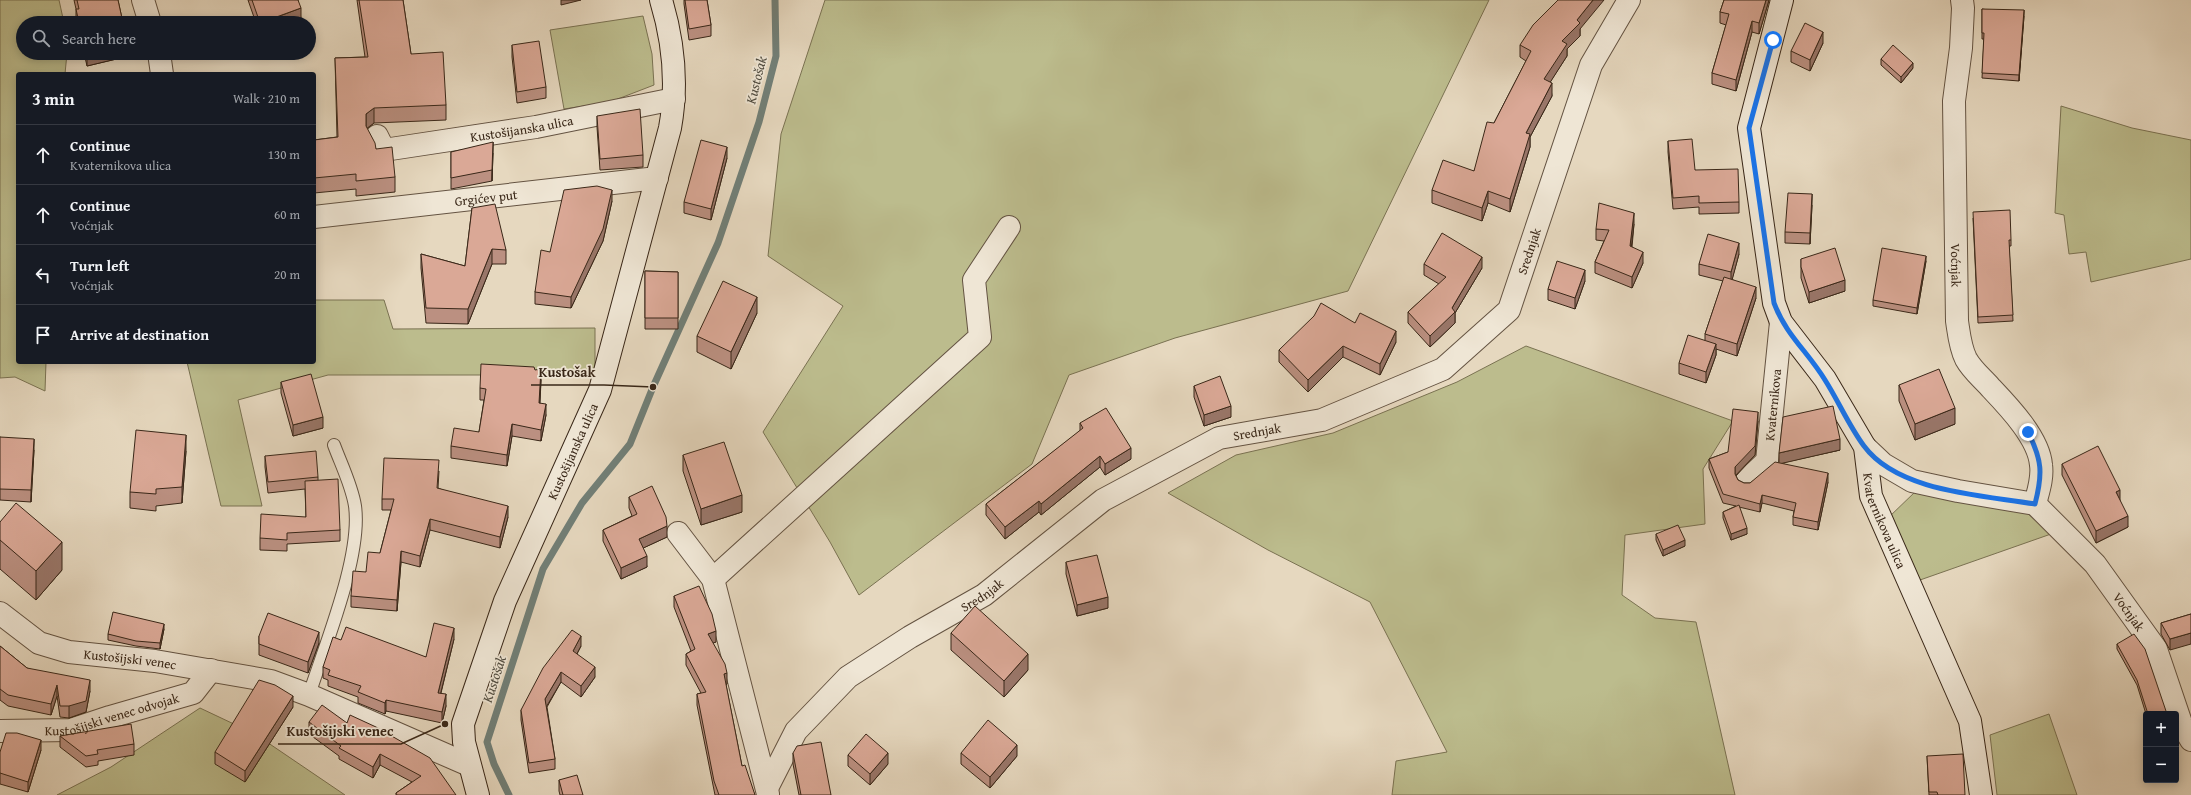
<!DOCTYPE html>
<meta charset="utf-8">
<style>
:root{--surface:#171b24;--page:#242831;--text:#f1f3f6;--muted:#9ea1a6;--line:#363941}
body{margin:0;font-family:"Gentium Book Plus",serif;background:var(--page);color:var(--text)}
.controls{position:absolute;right:12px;bottom:12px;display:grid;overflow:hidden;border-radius:4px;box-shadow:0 2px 10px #0003}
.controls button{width:36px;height:36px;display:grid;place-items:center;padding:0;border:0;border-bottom:1px solid var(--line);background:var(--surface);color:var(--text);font:20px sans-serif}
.stop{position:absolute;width:12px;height:12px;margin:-9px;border:3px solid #1a73e8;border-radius:50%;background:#fff}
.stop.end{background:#1a73e8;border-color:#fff;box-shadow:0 1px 4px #0008}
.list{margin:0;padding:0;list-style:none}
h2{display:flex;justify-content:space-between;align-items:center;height:52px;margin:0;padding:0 16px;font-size:17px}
h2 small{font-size:13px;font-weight:400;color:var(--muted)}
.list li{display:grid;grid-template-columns:26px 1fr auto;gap:12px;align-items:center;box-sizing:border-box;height:60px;padding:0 16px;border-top:1px solid var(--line)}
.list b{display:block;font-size:15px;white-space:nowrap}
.list p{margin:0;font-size:13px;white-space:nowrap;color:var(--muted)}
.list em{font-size:13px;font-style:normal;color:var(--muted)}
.icon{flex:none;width:22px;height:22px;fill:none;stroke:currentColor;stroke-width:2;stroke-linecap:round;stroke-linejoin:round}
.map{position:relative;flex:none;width:2191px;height:795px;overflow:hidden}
.search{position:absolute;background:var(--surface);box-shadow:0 2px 10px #0003;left:16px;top:16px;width:300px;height:44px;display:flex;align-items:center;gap:10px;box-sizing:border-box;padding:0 14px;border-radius:22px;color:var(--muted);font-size:15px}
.panel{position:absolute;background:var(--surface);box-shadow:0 2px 10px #0003;left:16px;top:72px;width:300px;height:292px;border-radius:4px}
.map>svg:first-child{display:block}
.green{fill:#bcbc8d;stroke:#7a7252}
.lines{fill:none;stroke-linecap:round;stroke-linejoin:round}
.stream{stroke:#717f77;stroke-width:7}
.lane-casing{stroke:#645342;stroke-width:14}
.street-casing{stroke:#645342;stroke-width:24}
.secondary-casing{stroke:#392718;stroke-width:24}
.lane{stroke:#efe6d5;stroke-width:12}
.street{stroke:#efe6d5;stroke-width:22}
.secondary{stroke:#efe6d5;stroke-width:22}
.wall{fill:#bb9081;stroke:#392718}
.shaded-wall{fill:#997669;stroke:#392718}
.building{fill:#daa896;stroke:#392718}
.route{stroke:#1a73e8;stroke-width:5}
.labels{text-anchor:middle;stroke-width:3.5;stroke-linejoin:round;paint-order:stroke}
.street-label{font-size:13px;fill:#392718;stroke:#efe6d5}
.water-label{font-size:14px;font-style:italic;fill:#504c40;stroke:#efe6d5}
.leader{fill:none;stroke:#392718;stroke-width:1.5}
.callout-dot{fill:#392718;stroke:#efe6d5;stroke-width:1.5}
.callout-label{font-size:14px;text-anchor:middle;font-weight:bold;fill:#392718;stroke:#efe6d5;stroke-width:3.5;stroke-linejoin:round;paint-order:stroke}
</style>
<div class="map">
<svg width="2191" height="795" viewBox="0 0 2191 795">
<rect width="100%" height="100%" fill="#e6d8bf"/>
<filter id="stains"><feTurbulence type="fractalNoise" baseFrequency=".005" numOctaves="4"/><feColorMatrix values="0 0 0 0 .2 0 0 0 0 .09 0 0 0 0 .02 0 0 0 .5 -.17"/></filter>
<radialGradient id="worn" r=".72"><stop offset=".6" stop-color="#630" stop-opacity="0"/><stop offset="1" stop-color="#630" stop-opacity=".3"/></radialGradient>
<path class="green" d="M0 0H59L64 23H23V53H67L65 74H18V362H46L45 391 15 377 0 378Z
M825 0H1489L1348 291 1175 338 1069 375 1032 464 859 595 830 542 763 432 843 306 768 256 781 134Z
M643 16 652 54 654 85 610 102 564 109 550 30Z
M2061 106 2132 128 2191 140V259L2091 282 2086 252 2069 254 2064 215 2055 213Z
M314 300H384L393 329 595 328V375H328L238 400 262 506H221L187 362H314Z
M1526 346 1733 421 1703 469 1705 524 1625 535 1622 595 1655 618 1696 622 1735 795H1392L1396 761 1447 752 1370 602 1268 550 1168 493 1236 455 1333 433 1457 382Z
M1916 491 2027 513 2051 534 1920 580 1888 518Z
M200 708 255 734 345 795H57L111 767Z
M2049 714 2077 795H1997L1990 735Z"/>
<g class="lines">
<path class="stream" d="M509 795 494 764 487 742 543 569 582 503 630 444 653 387 718 243 759 122 776 56 775 0"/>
<defs>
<path id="lane" d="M309 695C325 645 362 556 355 506 352 486 341 464 334 445"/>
<g id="street">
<path d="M143 0 150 23"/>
<path id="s1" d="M1962 0 1963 8 1961 48 1954 101 1957 321C1959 334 1960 347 1966 359 1972 370 1982 378 1990 387 2008 406 2039 438 2041 465 2043 478 2038 492 2035 504"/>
<path d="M159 53 162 74"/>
<path id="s2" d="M377 136 384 150 536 127 674 99"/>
<path id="s3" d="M314 217 657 178"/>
<path id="s4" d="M1865 447 1883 464 1912 481 1958 491 2035 504 2095 564 2156 649 2181 723 2191 740"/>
<path id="s5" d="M1747 480 1767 461 1781 322"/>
<path d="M678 533 713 579 768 794"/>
<path d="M713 579 980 337 974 280 1009 227"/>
<path id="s6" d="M0 613 39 643 69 652 155 661 271 681 309 695 469 765"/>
<path id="s7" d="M0 731 71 730 110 717 193 693 211 670"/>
<path id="s8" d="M767 788 796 731 848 677 910 637 984 595 1103 500 1219 438 1322 420 1443 369 1509 310 1591 65 1629 0"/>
</g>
<g id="secondary">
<path id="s9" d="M1782 0 1749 128 1774 303 1781 322 1825 379 1865 447 1871 496 1970 721 1981 795"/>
<path id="s10" d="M478 795 464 742 463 724 505 601 600 390 670 128C678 84 674 43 661 0"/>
</g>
</defs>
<use href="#lane" class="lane-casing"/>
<use href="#street" class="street-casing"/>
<use href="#secondary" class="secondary-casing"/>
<use href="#lane" class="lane"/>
<use href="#street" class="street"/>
<use href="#secondary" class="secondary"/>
</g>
<path class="wall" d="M74 0H118L123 23H76V9Z
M248 0H298L301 19 290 23H256Z
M357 0H403L411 54 446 105V120L374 123 367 129 376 149 395 177V192L356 196V189L314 193V140L337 137 335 58 365 57Z
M684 0H707L711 25V36L689 40 684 4Z
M1724 0H1769L1759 34 1752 32 1736 91 1712 84V73L1726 25 1720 23V12Z
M1982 9 2024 16 2019 81 1982 78 1984 39H1982Z
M1580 29V36L1567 49V56L1550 82 1552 96 1530 137V147L1510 212 1488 203 1482 221 1432 203V190L1474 171 1494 123 1526 61 1520 57V45Z
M1823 43 1810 71 1791 62V51Z
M512 45 546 87V98L517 103 512 57Z
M84 53H129V56L87 66Z
M1881 59 1913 68 1901 83 1881 65Z
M597 116 643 155V167L600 170 597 127Z
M1668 141 1695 170 1739 202V213L1699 214V207L1673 209 1668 152Z
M451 152 493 153 492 181 451 189Z
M727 158 711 220 684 213V202Z
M612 201 603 241 571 308 535 304V292L550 252Z
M1812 205 1810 244 1785 243V232Z
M472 208 506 250V264H492L468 324 426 323 421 268V254L465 266Z
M1973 218 2011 240V246H2009L2013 321 1978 323Z
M1634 224 1632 247 1643 263 1632 288 1595 273V262L1604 241 1596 240V229Z
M1739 254 1732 279 1756 298 1737 356 1716 349V355L1706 383 1679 374V363L1705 340V334L1723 281 1699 275V264Z
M1801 259 1845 291 1809 303 1801 278Z
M1926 261 1917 314 1873 306V300Z
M1424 264 1482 268 1455 313V323L1430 347 1408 323V312L1439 284 1424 275Z
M645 271 678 272V329H645Z
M1585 281 1575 309 1548 300V289Z
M757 313 731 369 697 352V336Z
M1355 323 1396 342 1380 375 1343 357 1308 392 1279 362V350Z
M535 370 541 380 540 403 546 415 541 441 512 436 507 466 451 458V446L479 432 484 400H480V388Z
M281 382 323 428 293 436 281 393Z
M1899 385 1955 424 1915 440 1899 401Z
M1194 386 1231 417 1204 426 1194 397Z
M1758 421 1755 455 1736 476 1738 480 1744 483H1750L1779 463 1840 450 1782 463 1828 482 1818 530 1793 525V517L1794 511 1762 503 1760 512 1739 507 1747 534 1731 540 1723 518V512L1736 506 1723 503 1709 468V459L1728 452Z
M1080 423 1131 459 1105 475 1100 467 1041 515 1039 512 1005 539 986 515V504L1080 431Z
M0 437 34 450 31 502 0 500Z
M186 451 182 503 156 506V511L130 508V492Z
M683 455 742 512 701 525 683 471Z
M265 456 318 477V480L340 530V541L287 544V551L260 550V538L306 517 305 489 268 493 265 467Z
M2062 464 2120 501 2128 527 2096 543 2062 475Z
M439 471 438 488 508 517 500 548 430 530 420 567 401 562 397 611 351 607V596L366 572 380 553 391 510H382V499Z
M629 497 667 537 643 548 647 567 621 579 603 541V530L632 516 629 508Z
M0 522 62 570 36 600 0 569Z
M1656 534 1685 546 1663 556 1656 540Z
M1066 562 1108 608 1077 616 1066 574Z
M674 596 716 642 713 643 727 684 726 685 742 766 755 795H715L697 705V694L701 693 686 665V654L691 651 674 607Z
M2191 614 2170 650 2161 634V623Z
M164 629 160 649 136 646 108 640V634Z
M951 633 1028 670 1004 697 951 650Z
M259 636 319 643 308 673 259 655Z
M454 639 441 693 446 706 442 723 386 711 385 714 358 703V697L328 686V680L323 678V667L341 640 426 657Z
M2117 644 2167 714H2146L2137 685 2117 649Z
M0 646 27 668 90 691 86 712 69 718 60 717 57 696 51 715 8 706 0 700Z
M581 646 577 654 595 677 581 697 561 682 547 707 555 759V769L529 773 521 720V710Z
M293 707 245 782 215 764V752Z
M309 722 347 723 456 795H396V793L412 782 380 765 373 778 339 759V756L309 734Z
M60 736 134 744V755L98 761V765L86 767 60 747Z
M41 750 28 792 0 784V752Z
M793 753 831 795H799L793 764Z
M961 753 1017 756 990 788 961 764Z
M848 755 888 764 870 785 848 766Z
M1927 756 1965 795H1929Z
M559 780 583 795H560L559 791Z"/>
<path class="shaded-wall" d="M561 0H581L561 5Z
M1593 0H1604L1580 29V36L1567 49V56L1544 92V79L1562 41 1577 20Z
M1766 0H1769L1759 34V23Z
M301 8V19L290 23H261Z
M2024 10V16L2019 81V75Z
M1752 21V32L1736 91V80Z
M1823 32V43L1810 71V60Z
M95 53H129V56L87 66V55Z
M1913 63V68L1901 83V77Z
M1552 83V96L1530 137V147L1510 212V199L1526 133Z
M374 108V123L366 129V114Z
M493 142V153L492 181V170Z
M727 147V158L711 220V209Z
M612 190V201L603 241 571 308V297Z
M1488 191V203L1482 221V208Z
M1812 194V205L1810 244V233Z
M1634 213V224L1630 258V246Z
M1739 243V254L1731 284V272Z
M492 249V264L468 324V309Z
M1643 252V263L1632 288V277Z
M1926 256V261L1917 314V308Z
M1482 257V268L1455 313V323L1430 347V336L1452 308Z
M1585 270V281L1575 309V298Z
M1845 280V291L1809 303V292Z
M1756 287V298L1737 356V344Z
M757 297V313L731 369V352Z
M1396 331V342L1380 375V364Z
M1716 344V355L1706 383V372Z
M1343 346V357L1308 392V380Z
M541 369V380L539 414V403Z
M546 404V415L541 441V430Z
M1231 406V417L1204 426V415Z
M1955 408V424L1915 440V424Z
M1758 412V421L1755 455 1735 476V483V467Z
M323 417V428L293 436V425Z
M512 424V436L507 466V455Z
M186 435V451L182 503V487Z
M34 439V450L31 502V490Z
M1840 439V450L1779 464V453Z
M1131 448V459L1105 475V464Z
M1100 456V467L1041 515V504Z
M1828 473V482L1818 530V522Z
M2120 490V501L2116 492Z
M742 495V512L701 525V509Z
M1762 495V503L1760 512V504Z
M1039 501V512L1005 539V527Z
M508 506V517L500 548V537Z
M2128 516V527L2096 543V531Z
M430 519V530L420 567V556Z
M667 526V537L639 550V539Z
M1747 528V534L1731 540V534Z
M1685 540V546L1663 556V550Z
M62 542V570L36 600V571Z
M401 551V562L397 611V600Z
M647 556V567L621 579V568Z
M1108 597V608L1077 616V605Z
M164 624V629L160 649V643Z
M454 628V639L438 704V693Z
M716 631V642L708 645V634Z
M319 632V643L308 673V662Z
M2191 633V644L2170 650V639Z
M581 636V646L573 661V651Z
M1028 654V670L1004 697V681Z
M595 667V677L581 697V686Z
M561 672V682L545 709V699Z
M727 673V684L724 686V674Z
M90 680V691L86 712 69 718V706Z
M57 685V696L51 715V704Z
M446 694V706L442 723V712Z
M293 696V707L245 782V771Z
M386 700V711L385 714V703Z
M41 740V750L28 792V782Z
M1017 745V756L990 788V777Z
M888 753V764L870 785V774Z
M380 754V765L373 778V767Z"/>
<path class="building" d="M77 0H118L123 23H79L76 9H79Z
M252 0H298L301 8 260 23Z
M359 0H403L411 54 443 52 446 105 374 108 366 114V126L375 143 376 149 392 147 395 177 356 181V174L314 178V140L338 137 335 58 368 57Z
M685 0H707L711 25 689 29Z
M1558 0H1593L1577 20 1580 23 1562 41 1567 44 1544 79 1552 83 1526 133 1530 134 1510 199 1488 191 1482 208 1432 190 1443 160 1474 171 1487 122 1494 123 1531 51 1520 45 1533 25Z
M1724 0H1766L1759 23 1752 21 1736 80 1712 73 1729 14 1720 12Z
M1982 9 2024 10 2019 75 1982 73 1984 33H1982Z
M1805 23 1823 32 1810 60 1791 51Z
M539 41 546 87 517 92 512 45Z
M1893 45 1913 63 1901 77 1881 59Z
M87 53H95L87 55Z
M640 109 643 155 600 159 597 116Z
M1692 139 1695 170 1738 169 1739 202 1699 203V196L1673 198 1668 141Z
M701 140 727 147 711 209 684 202Z
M493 142 492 170 451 178V152Z
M597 186 612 190 603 229 571 297 535 292 541 250 550 252 564 190Z
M1788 193 1812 194 1810 233 1785 232Z
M1599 203 1634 213 1630 246 1643 252 1632 277 1595 262 1609 230 1596 229Z
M495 204 506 250 492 249 468 309 426 308 421 254 465 266 472 208Z
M2010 210 2011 240H2009L2013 315 1978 317 1973 212Z
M1442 233 1482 257 1452 308 1455 312 1430 336 1408 312 1446 277 1424 264Z
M1708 234 1739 243 1731 272 1699 264Z
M1835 248 1845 280 1809 292 1801 267V259Z
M1882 248 1926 256 1917 308 1873 300Z
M1557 261 1585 270 1575 298 1548 289Z
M645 271 678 272V318H645Z
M1724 277 1756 287 1737 344 1705 334Z
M723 281 757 297 731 352 697 336Z
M1321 303 1355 323 1360 313 1396 331 1380 364 1343 346 1308 380 1279 350 1314 316Z
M1688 335 1716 344 1706 372 1679 363Z
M481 364 534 367 535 370 541 369 539 403 546 404 541 430 512 424 507 455 451 446 454 428 479 432 486 389 480 388Z
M1939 369 1955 408 1915 424 1899 385Z
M311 374 323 417 293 425 281 382Z
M1220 376 1231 406 1204 415 1194 386Z
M1833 406 1840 439 1779 453 1783 417Z
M1106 408 1131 448 1105 464 1100 456 1041 504 1039 501 1005 527 986 504 1083 428 1080 423Z
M1733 409 1758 412 1755 446 1735 467V474L1738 480 1744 483H1750L1775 462 1828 473 1818 522 1793 517 1796 503 1762 495 1760 504 1723 494 1709 459 1728 452Z
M136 430 186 435 182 487 156 489V494L130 492Z
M0 437 34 439 31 490 0 489Z
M724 442 742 495 701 509 683 455Z
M2098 446 2120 490 2116 492 2128 516 2096 531 2062 464Z
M316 451 318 477 268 482 265 456Z
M384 458 439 460 437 488 508 506 500 537 430 519 420 556 401 551 397 600 351 596 353 571 366 572 368 552 380 553 394 499H382Z
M338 479 340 530 287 533V540L260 538 261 514 306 517 305 481Z
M652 486 666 517 667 526 639 539 647 556 621 568 603 530 637 514 629 497Z
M16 503 62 542 36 571 0 540V522Z
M1739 505 1747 528 1731 534 1723 512Z
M1678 525 1685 540 1663 550 1656 534Z
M1097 555 1108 597 1077 605 1066 562Z
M699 586 712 614 716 631 708 634 725 664 727 673 724 674 742 766 745 765 755 795H719L714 781 697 694 706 692 686 654 695 649 674 596Z
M975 606 1028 654 1004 681 951 633Z
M113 612 164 624 160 643 136 641 108 634Z
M268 613 319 632 308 662 259 644V636Z
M2191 614V633L2170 639 2161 623Z
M434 623 454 628 438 693 446 694 442 712 386 700 385 703 358 692 361 686 328 675 330 670 323 667 333 637 341 640 346 627 426 657Z
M572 630 581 636 573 651 595 667 581 686 561 672 545 699 555 759 529 763 521 710 543 668Z
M2134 634 2145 649 2167 714H2148L2137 680 2117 644Z
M0 646 27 668 90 680 86 701 69 706H60L57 685 51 704 8 695 0 689Z
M259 680 275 685 293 696 245 771 215 752Z
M322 705 347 723 350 715 376 727 430 758 456 795H397L396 793 421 776 380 754 373 767 339 748 341 746 309 722Z
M988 720 1017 745 990 777 961 753Z
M131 724 134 744 97 750 98 754 86 756 60 736Z
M6 733H17L41 740 28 782 0 773V752Z
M866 734 888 753 870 774 848 755Z
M821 742 831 795H801L793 753 797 746Z
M1963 754 1965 795H1938L1937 792H1929L1927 756Z
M577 775 583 795H563L559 780Z"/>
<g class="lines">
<path class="route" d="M1773 40 1749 128 1774 303C1786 335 1808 352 1825 380 1839 402 1849 426 1864 446 1898 492 1982 495 2035 504 2043 473 2042 460 2028 432"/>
</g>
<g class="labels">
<g class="street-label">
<text dy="5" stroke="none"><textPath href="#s2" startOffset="155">Kustošijanska ulica</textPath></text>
<text dy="5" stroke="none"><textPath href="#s3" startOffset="173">Grgićev put</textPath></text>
<text dy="5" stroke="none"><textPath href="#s8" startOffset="968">Srednjak</textPath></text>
<text dy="5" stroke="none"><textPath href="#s1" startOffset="266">Voćnjak</textPath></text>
<text dy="5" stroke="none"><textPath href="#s5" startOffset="84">Kvaternikova</textPath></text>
<text dy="5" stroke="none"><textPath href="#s8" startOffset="620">Srednjak</textPath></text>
<text dy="5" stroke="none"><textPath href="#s10" startOffset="367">Kustošijanska ulica</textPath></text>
<text dy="5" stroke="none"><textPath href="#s9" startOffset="557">Kvaternikova ulica</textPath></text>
<text dy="5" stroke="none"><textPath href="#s8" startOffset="296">Srednjak</textPath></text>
<text dy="5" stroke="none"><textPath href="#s4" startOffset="327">Voćnjak</textPath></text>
<text dy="5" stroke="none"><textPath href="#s6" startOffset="142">Kustošijski venec</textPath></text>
<text dy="5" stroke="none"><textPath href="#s7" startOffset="114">Kustošijski venec odvojak</textPath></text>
</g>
<g class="water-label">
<text transform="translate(756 80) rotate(-76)" y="5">Kustošak</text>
<text transform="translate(494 679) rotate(-72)" y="5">Kustošak</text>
</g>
</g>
<path class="leader" d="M653 387L604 385H531M445 724L401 744H278"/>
<g class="callout-dot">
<circle cx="653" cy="387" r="4"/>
<circle cx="445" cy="724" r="4"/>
</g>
<g class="callout-label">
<text x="567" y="377">Kustošak</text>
<text x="340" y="736">Kustošijski venec</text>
</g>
<rect width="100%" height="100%" filter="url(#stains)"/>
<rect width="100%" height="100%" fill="url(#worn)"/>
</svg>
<div class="controls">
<button>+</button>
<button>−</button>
</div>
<div class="stop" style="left:1773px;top:40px"></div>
<div class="stop end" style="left:2028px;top:432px"></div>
<div class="search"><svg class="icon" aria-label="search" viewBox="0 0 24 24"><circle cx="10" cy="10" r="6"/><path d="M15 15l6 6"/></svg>Search here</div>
<section class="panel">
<h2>3 min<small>Walk · 210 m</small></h2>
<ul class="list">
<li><svg class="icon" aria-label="ahead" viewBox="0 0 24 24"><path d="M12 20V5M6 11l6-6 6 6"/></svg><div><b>Continue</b><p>Kvaternikova ulica</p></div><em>130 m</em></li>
<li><svg class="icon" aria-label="ahead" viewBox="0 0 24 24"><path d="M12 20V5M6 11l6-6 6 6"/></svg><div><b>Continue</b><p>Voćnjak</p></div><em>60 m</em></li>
<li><svg class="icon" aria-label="left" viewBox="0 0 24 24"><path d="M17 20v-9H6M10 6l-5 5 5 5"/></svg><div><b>Turn left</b><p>Voćnjak</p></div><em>20 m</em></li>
<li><svg class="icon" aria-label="arrive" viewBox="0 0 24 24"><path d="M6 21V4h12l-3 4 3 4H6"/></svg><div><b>Arrive at destination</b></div></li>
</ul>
</section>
</div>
